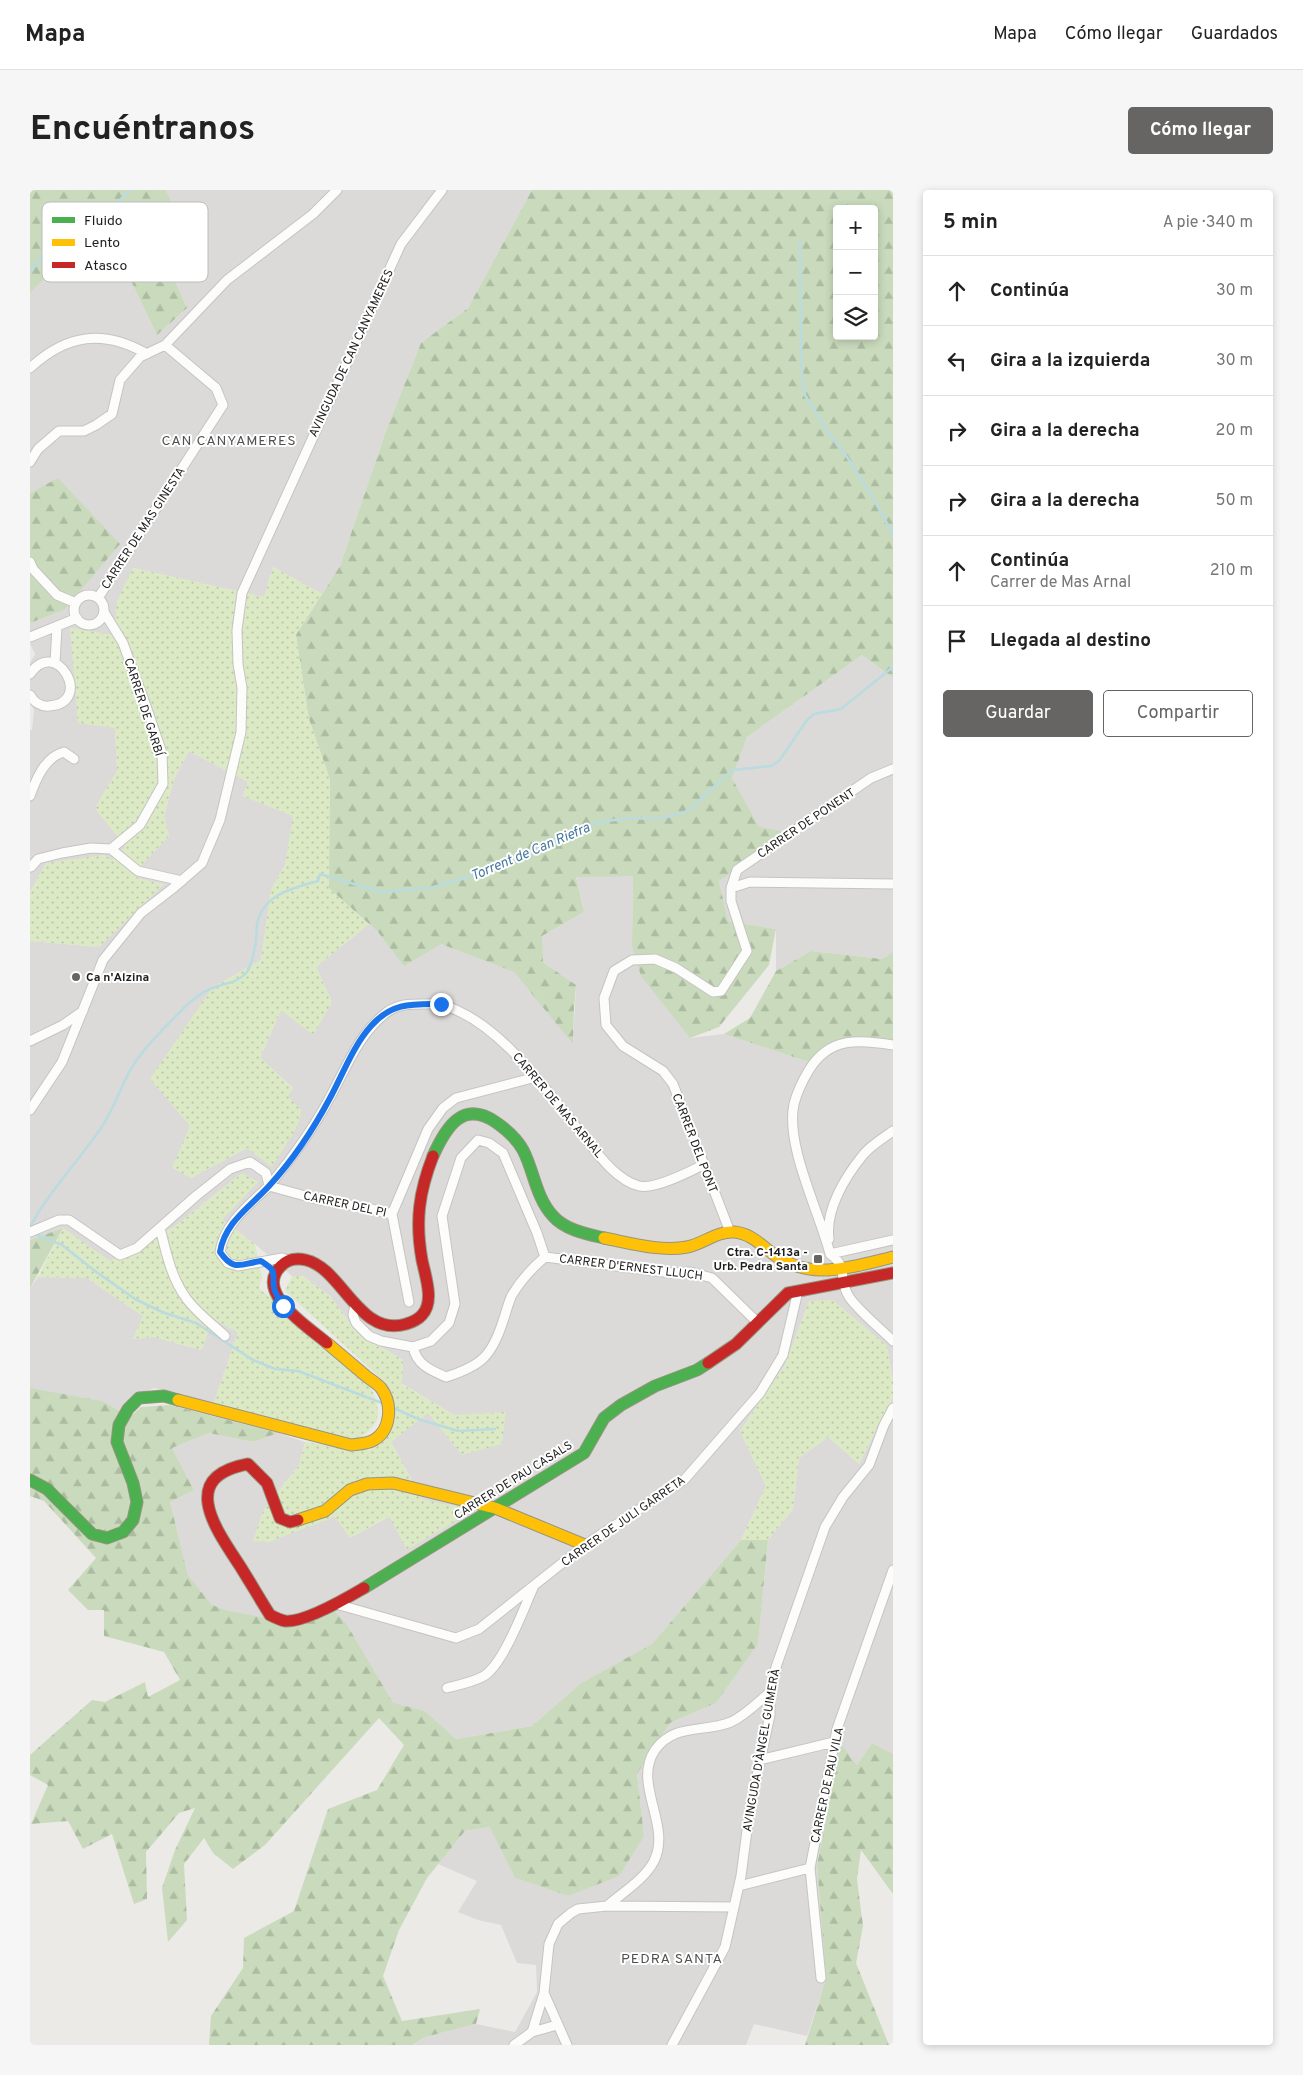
<!DOCTYPE html>
<html lang="es">
<meta charset="utf-8">
<style>
:root{--surface:#fff;--page:#f6f6f6;--text:#222;--muted:#767676;--line:#e0e0e0;--accent:#666564}
body{margin:0;font-family:Overpass,sans-serif;background:var(--page);color:var(--text)}
.controls{position:absolute;right:15px;top:15px;display:grid;overflow:hidden;border-radius:5px;box-shadow:0 2px 8px #0003}
.controls button{width:45px;height:45px;display:grid;place-items:center;padding:0;border:0;border-bottom:1px solid var(--line);background:var(--surface);color:var(--text);font:25px sans-serif}
.stop{position:absolute;width:15px;height:15px;margin:-11px;border:4px solid #1a73e8;border-radius:50%;background:#fff}
.stop.end{background:#1a73e8;border-color:#fff;box-shadow:0 1px 5px #0008}
.list{margin:0;padding:0;list-style:none}
h2{display:flex;justify-content:space-between;align-items:center;height:65px;margin:0;padding:0 20px;font-size:21px}
h2 small{font-size:16px;font-weight:400;color:var(--muted)}
.list li{display:grid;grid-template-columns:32px 1fr auto;gap:15px;align-items:center;box-sizing:border-box;height:70px;padding:0 20px;border-top:1px solid var(--line)}
.list b{display:block;font-size:19px;white-space:nowrap}
.list p{margin:0;font-size:16px;white-space:nowrap;color:var(--muted)}
.list em{font-size:16px;font-style:normal;color:var(--muted)}
.actions{display:flex;gap:10px;padding:15px 20px}
.actions a{flex:1;padding:11px 0;border:1px solid var(--accent);border-radius:5px;text-align:center;font-size:18px;color:var(--accent)}
.actions .main{background:var(--accent);color:#fff}
.icon{flex:none;width:28px;height:28px;fill:none;stroke:currentColor;stroke-width:2;stroke-linecap:round;stroke-linejoin:round}
.map{position:relative;flex:none;width:863px;height:1855px;overflow:hidden;border-radius:5px}
header{display:flex;align-items:center;gap:30px;box-sizing:border-box;height:70px;padding:0 25px;background:var(--surface);border-bottom:1px solid var(--line)}
header strong{font-size:24px}
nav{display:flex;gap:28px;margin-inline-start:auto;font-size:18px}
.intro{display:flex;align-items:center;justify-content:space-between;box-sizing:border-box;height:120px;padding:0 30px}
h1{margin:0;font-size:35px}
.button{padding:12px 22px;border-radius:5px;background:var(--accent);color:#fff;font-size:18px;font-weight:700}
main{display:flex;gap:30px;padding:0 30px}
aside{flex:1;background:var(--surface);border-radius:5px;box-shadow:0 2px 8px #0003}
.map>svg:first-child{display:block}
.residential{fill:#dbdad8}
.grass{fill:url(#grass-dots)}
.forest{fill:url(#forest-firs);fill-rule:evenodd}
.lines{fill:none;stroke-linecap:round;stroke-linejoin:round}
.stream{stroke:#badbdf;stroke-width:2.5}
.street-casing{stroke:#c5c4c3;stroke-width:11}
.fast-casing{stroke:#96957f;stroke-width:13}
.slow-casing{stroke:#96957f;stroke-width:13}
.jam-casing{stroke:#96957f;stroke-width:13}
.street{stroke:#fcfcfb;stroke-width:9}
.fast{stroke:#4caf50;stroke-width:11}
.slow{stroke:#ffc107;stroke-width:11}
.jam{stroke:#c62828;stroke-width:11}
.route{stroke:#1a73e8;stroke-width:6}
.poi-dot{fill:#666564;stroke:#fff;stroke-width:2}
.labels{text-anchor:middle;stroke-width:4;stroke-linejoin:round;paint-order:stroke}
.street-label{font-size:12px;fill:#1e1e1e;stroke:#fff}
.poi-label{font-size:12px;font-weight:bold;fill:#1e1e1e;stroke:#fff;text-anchor:start}
.neighbourhood-label{font-size:14px;letter-spacing:1px;fill:#515151;stroke:#fff}
.water-label{font-size:14px;font-style:italic;fill:#45789d;stroke:#fff}
.key{fill:#fff;stroke:#bcbcbc;stroke-width:1}
.key-label{font-size:14px;fill:#1e1e1e}
</style>
<header>
<strong>Mapa</strong>
<nav><a>Mapa</a><a>Cómo llegar</a><a>Guardados</a></nav>
</header>
<div class="intro"><h1>Encuéntranos</h1><a class="button">Cómo llegar</a></div>
<main>
<div class="map">
<svg width="863" height="1855" viewBox="0 0 863 1855">
<defs>
<pattern id="grass-dots" width="8" height="8" patternUnits="userSpaceOnUse" patternTransform="scale(1.25)"><rect width="8" height="8" fill="#dce9c5"/><path d="M2 2h.1M6 6h.1" fill="none" stroke="#bcc7a9" stroke-width="1.8" stroke-linecap="round"/></pattern>
<pattern id="forest-firs" width="22" height="20" patternUnits="userSpaceOnUse" patternTransform="scale(1.25)"><rect width="22" height="20" fill="#c9dbbc"/><path d="M5 1l3.5 6h-7zM16 11l3.5 6h-7z" fill="#acbca1"/></pattern>
</defs>
<rect width="100%" height="100%" fill="#eceae7"/>
<path class="residential" d="M136 0H502L438 118 391 153 357 238 310 376 292 404 243 377 234 407 103 378 84 446 47 503 48 533 85 537 87 581 65 618 96 657 82 670 16 673 0 702V540H2L4 520 0 514V473L5 464 0 454V433L34 420 28 289 0 303V103L38 66 55 86 91 70 127 145 157 118 139 77 156 44Z
M832 465 863 488V762L852 769 781 761 746 781V739L698 731 689 691 760 643 729 638 702 588 717 547Z
M159 561 218 592 213 606 264 626 255 675 241 700 231 770 182 798 160 936 143 978 161 988 217 958 242 976 257 906 263 898 230 868 251 820 283 844 302 812 286 777 339 734 348 742 411 754 484 782 543 853 546 795 512 771V746L554 722 546 686H603L602 756 660 848 694 844 779 872 815 852 863 855V1192L857 1156 779 1112 755 1175 710 1241 736 1296 711 1350 622 1454 551 1493 502 1536 426 1549 395 1521 363 1514 316 1433 258 1436 199 1421 182 1415 158 1385 140 1312 164 1300 142 1258 179 1243 223 1252 248 1243 275 1252 269 1275 233 1321 238 1352 305 1326 320 1348 392 1309 361 1252 398 1222 432 1265 424 1225 371 1193 373 1170 327 1143 300 1106 273 1086H262L225 1054 191 1029 228 992 212 983 144 1037 80 1072 33 1038 0 1050V751L69 757 134 694 110 689 103 684 139 646 134 627 144 589Z
M8 1087 57 1088 113 1126 103 1149 124 1147 171 1160 183 1129 208 1142 184 1213 124 1198 103 1207 89 1221 71 1211 2 1199 0 1198V1098Z
M863 1207V1564L842 1553 827 1575 811 1555 787 1675 796 1789 777 1846 724 1834 716 1855H382L395 1847 446 1834 485 1842 507 1802 506 1775 487 1773 471 1735 448 1730 428 1722 447 1691 408 1674 435 1641 461 1637 485 1688 538 1706 614 1646 607 1584 640 1533 686 1513 728 1454 738 1350 763 1319 769 1268 798 1247 829 1274Z"/>
<path class="grass" d="M243 377 292 404 266 445 279 529 300 589 299 698 339 734 286 777 302 812 283 845 251 820 230 867 263 899 258 906 272 921 267 937 242 977 217 958 161 988 142 978 160 936 120 889 182 798 231 770 241 700 255 675 263 626 213 606 218 592 159 561 144 589 134 626 139 646 103 684 110 689 134 694 69 757 0 751V702L16 673 74 665 82 670 96 657 65 618 87 581 85 538 48 533 40 438 84 445 87 411 103 378 234 407Z
M212 983 228 992 192 1030 225 1054 232 1087 229 1098 341 1197C351 1223 353 1231 329 1249L304 1246 184 1213 208 1142 183 1129 172 1160 124 1147 103 1149 113 1126 57 1088 8 1087 33 1038 80 1071 144 1037Z
M262 1086H273L300 1106 327 1143 373 1170 372 1194 424 1225 476 1222 472 1254 432 1265 398 1223 361 1252 392 1309 444 1320 377 1360 359 1326 320 1348 305 1327 238 1352 223 1351 233 1321 269 1275 275 1252 340 1260 358 1234 356 1193 255 1101Z
M803 1110 857 1156 863 1192V1207L829 1274 798 1247 769 1268 763 1319 738 1350H711L736 1296 710 1241 755 1175 779 1111Z"/>
<path class="forest" d="M0 0H136L156 44 139 77 157 118 127 145 91 70 55 86 38 66 0 103Z
M502 0H863V488L832 465 717 547 702 588 729 637 761 643 689 691 698 731 746 739 739 775 689 837 660 848 611 786 602 756 603 686 546 687 554 722 512 746 513 772 546 795 544 818 543 854 484 782 411 754 374 776 348 742 299 698 300 589 279 529 266 445 310 376 357 238 391 153 438 118ZM807 19H844V146H807Z
M28 288 90 354 34 420 0 433V303Z
M781 761 852 769 863 762V855L815 852 779 872 694 844 720 828 746 781Z
M33 1038 0 1098V1050Z
M0 1198 72 1211 100 1227 111 1217 140 1215 248 1243 223 1252 179 1243 142 1258 164 1300 140 1312 158 1385 182 1415 199 1421 236 1428 304 1421 316 1433 363 1513 395 1521 426 1549 502 1536 551 1493 622 1454 711 1350H738L728 1454 686 1513 640 1533 607 1584 614 1646 589 1686 538 1706 485 1688 460 1637 435 1641 397 1688 369 1740 353 1786 372 1831 450 1819 446 1834 395 1847 382 1855H179L181 1826 213 1778 214 1748 264 1721 298 1619 347 1600 374 1555 349 1528 235 1655 203 1679 183 1663 174 1648 154 1674 157 1730 138 1752 132 1698 145 1660 165 1618 149 1623 116 1662 117 1709 104 1714 82 1644 53 1659 38 1631 1 1634 18 1595 0 1585V1565L62 1510 75 1512 115 1492 118 1507 150 1490 134 1462 74 1446V1420H58L38 1400 66 1368 14 1311 0 1306Z
M842 1553 863 1564V1704L831 1660 827 1689 833 1736 826 1773 859 1855H775L796 1789 787 1675 811 1554 827 1575Z"/>
<g class="lines">
<path class="stream" d="M770 52 771 173 775 205 795 238 817 267 839 301 863 344
M0 83 10 68 68 32 100 0
M0 1037C19 1001 48 972 71 938 85 918 91 894 104 874 115 857 130 842 144 828 155 816 168 803 183 798 194 793 208 793 217 782 222 775 223 765 225 757 227 749 226 742 227 734 233 704 263 698 288 691L290 684 351 702 400 698 456 682 511 659 555 637 569 632 592 629 632 628 653 623 665 615 702 580 741 576 749 571 777 530 784 524 811 519 863 477
M3 1043 32 1055 65 1081 105 1109 132 1122 166 1133 223 1170 245 1179 268 1181 352 1213
M366 1219 388 1229 428 1241 465 1239"/>
<defs>
<path id="street" d="M0 178C37 144 73 139 117 164
M0 272 8 259 29 241H54L66 235 82 224 90 190 110 167 135 155 197 90 283 24 307 0
M0 372 3 379 27 405 46 413
M44 420a15 15 0 1 1 30 0a15 15 0 1 1-30 0Z
M68 408 193 215 186 198 135 155
M74 422 93 453 117 519 132 563 133 594 110 635 81 659
M0 447 47 428
M25 473 27 437
M0 484C26 445 65 513 19 516 11 517 4 512 0 505
M0 606C6 589 15 567 34 562L44 569
M1 677 8 669 32 663 61 658 81 659 108 681 152 691
M701 698 707 680 841 588 863 579
M0 851 33 835 53 821
M0 920 32 872 73 770 111 723 142 699 172 673 190 630 211 542 212 498 208 474 207 440 212 403 371 54 412 0
M362 1024 398 939 413 918 426 908 506 887
M130 1038C136 1062 141 1087 156 1108 166 1122 182 1134 195 1146
M0 1042 29 1030H39L90 1065 107 1058 166 1006 200 979 220 972 236 983 239 996C219 1015 194 1034 190 1062L198 1073 208 1076 252 1068 259 1070
M700 1042 643 894 633 881 593 856 576 835 574 808 584 781 602 770 625 769 646 778 683 802 691 801 717 761 701 711V698L720 692 863 694
M799 1049C795 1020 815 987 833 965 840 956 853 948 863 941
M800 1064C790 1023 755 956 764 914 767 902 773 890 779 880 800 846 828 850 863 855
M800 1064C819 1077 808 1088 818 1105 824 1117 852 1140 863 1151
M800 1064 863 1050
M515 1067 641 1083 660 1082 682 1088 728 1133
M379 1112 362 1024 337 1018 290 1010 239 996C262 968 282 941 299 909 316 879 328 844 357 822 368 814 380 814 393 814 399 814 406 813 412 815 469 830 520 905 556 949 570 967 587 990 609 996 624 1000 659 982 673 975
M325 1115 323 1125 326 1133 339 1146 351 1151 383 1157 401 1151 419 1133 425 1114 412 1026 431 968 448 950 459 953 473 963 507 1043 515 1067
M383 1157C387 1175 400 1180 416 1187 451 1176 462 1166 473 1131 476 1123 478 1113 482 1105 491 1090 502 1078 515 1067
M306 1414 426 1448 449 1439 555 1355 655 1289 730 1203 753 1165 768 1101
M417 1498C429 1495 443 1492 454 1486 474 1473 493 1420 503 1398
M729 1570 804 1552
M709 1696 780 1678
M577 1716C592 1703 615 1689 624 1671 642 1635 602 1594 625 1560 644 1533 674 1543 701 1532 716 1525 728 1512 740 1502
M791 1788 780 1678 807 1539 863 1380
M514 1803 537 1855
M502 1842 514 1803 519 1754 528 1734 541 1723 548 1719 577 1716 704 1717
M484 1855 502 1842 527 1835
M642 1855 695 1757 711 1686 720 1618 740 1525V1502L746 1477 795 1337 813 1307 839 1275 854 1235 863 1218"/>
<path id="fast" d="M403 966C416 937 433 909 467 933 477 940 487 949 493 960 504 981 506 1008 523 1026 535 1040 557 1044 574 1048
M0 1290 17 1299 62 1344 77 1348 93 1342 103 1330 107 1312 103 1293 87 1252 89 1235 98 1219 109 1208 134 1206 148 1210
M334 1398 554 1263 574 1228 591 1215 625 1196 667 1180 678 1173"/>
<path id="slow" d="M574 1048C600 1053 631 1062 657 1057 673 1054 687 1041 704 1042 721 1043 733 1057 746 1066 783 1091 823 1077 863 1067
M148 1210 321 1255C329 1254 337 1254 344 1250 361 1240 363 1214 351 1198 348 1194 341 1190 336 1186 323 1175 310 1164 297 1153
M268 1330 295 1321 320 1300 337 1294 363 1293 465 1318 555 1355"/>
<path id="jam" d="M297 1153C280 1138 223 1103 251 1076 258 1069 267 1068 276 1070 312 1078 329 1148 376 1134 382 1132 388 1130 392 1125 405 1112 395 1085 392 1070 385 1031 389 1002 403 966
M678 1173 706 1154 758 1103 863 1083
M268 1330 260 1332 250 1328 237 1293 218 1274C148 1287 185 1338 210 1376 220 1392 230 1409 240 1425 244 1427 250 1430 255 1431 273 1433 317 1408 334 1398"/>
</defs>
<use href="#street" class="street-casing"/>
<use href="#fast" class="fast-casing"/>
<use href="#slow" class="slow-casing"/>
<use href="#jam" class="jam-casing"/>
<use href="#street" class="street"/>
<use href="#fast" class="fast"/>
<use href="#slow" class="slow"/>
<use href="#jam" class="jam"/>
</g>
<g class="lines">
<path class="route" d="M253 1116C249 1110 246 1105 244 1098 242 1081 248 1082 231 1071 210 1074 204 1082 190 1062 195 1032 220 1017 239 996 263 970 283 940 300 908 313 884 323 856 341 836 362 812 383 814 411 814"/>
</g>
<g class="poi-dot">
<circle cx="46" cy="787" r="5"/>
<rect x="783" y="1064" width="10" height="10" rx="2.5"/>
</g>
<g class="labels">
<g class="street-label">
<text transform="translate(321 163) rotate(-65)" y="4">AVINGUDA DE CAN CANYAMERES</text>
<text transform="translate(113 338) rotate(-57)" y="4">CARRER DE MAS GINESTA</text>
<text transform="translate(114 517) rotate(72)" y="4">CARRER DE GARBÍ</text>
<text transform="translate(776 633) rotate(-34)" y="4">CARRER DE PONENT</text>
<text transform="translate(528 915) rotate(50)" y="4">CARRER DE MAS ARNAL</text>
<text transform="translate(665 953) rotate(69)" y="4">CARRER DEL PONT</text>
<text transform="translate(315 1014) rotate(12)" y="4">CARRER DEL PI</text>
<text transform="translate(601 1077) rotate(7)" y="4">CARRER D'ERNEST LLUCH</text>
<text transform="translate(483 1290) rotate(-32)" y="4">CARRER DE PAU CASALS</text>
<text transform="translate(593 1331) rotate(-35)" y="4">CARRER DE JULI GARRETA</text>
<text transform="translate(731 1560) rotate(-80)" y="4">AVINGUDA D'ÀNGEL GUIMERÀ</text>
<text transform="translate(797 1595) rotate(-78)" y="4">CARRER DE PAU VILA</text>
</g>
<g class="poi-label">
<text x="56" y="791">Ca n'Alzina</text>
<text x="778" y="1066" text-anchor="end">Ctra. C-1413a -<tspan x="778" dy="14">Urb. Pedra Santa</tspan></text>
</g>
<g class="neighbourhood-label">
<text x="199" y="255">CAN CANYAMERES</text>
<text x="642" y="1773">PEDRA SANTA</text>
</g>
<g class="water-label">
<text transform="translate(500 661) rotate(-23)" y="5">Torrent de Can Riefra</text>
</g>
</g>
<rect x="12" y="12" width="166" height="80" rx="8" class="key"/>
<rect x="22" y="27" width="23" height="6" fill="#4caf50"/>
<rect x="22" y="49" width="23" height="7" fill="#ffc107"/>
<rect x="22" y="72" width="23" height="6" fill="#c62828"/>
<g class="key-label">
<text x="54" y="35">Fluido</text>
<text x="54" y="57">Lento</text>
<text x="54" y="80">Atasco</text>
</g>
</svg>
<div class="controls">
<button>+</button>
<button>−</button>
<button><svg class="icon" aria-label="layers" viewBox="0 0 24 24"><path d="M12 4l9 5-9 5-9-5zM3 14l9 5 9-5"/></svg></button>
</div>
<div class="stop" style="left:253px;top:1116px"></div>
<div class="stop end" style="left:411px;top:814px"></div>
</div>
<aside>
<h2>5 min<small>A pie · 340 m</small></h2>
<ul class="list">
<li><svg class="icon" aria-label="ahead" viewBox="0 0 24 24"><path d="M12 20V5M6 11l6-6 6 6"/></svg><div><b>Continúa</b></div><em>30 m</em></li>
<li><svg class="icon" aria-label="left" viewBox="0 0 24 24"><path d="M17 20v-9H6M10 6l-5 5 5 5"/></svg><div><b>Gira a la izquierda</b></div><em>30 m</em></li>
<li><svg class="icon" aria-label="right" viewBox="0 0 24 24"><path d="M7 20v-9h11M14 6l5 5-5 5"/></svg><div><b>Gira a la derecha</b></div><em>20 m</em></li>
<li><svg class="icon" aria-label="right" viewBox="0 0 24 24"><path d="M7 20v-9h11M14 6l5 5-5 5"/></svg><div><b>Gira a la derecha</b></div><em>50 m</em></li>
<li><svg class="icon" aria-label="ahead" viewBox="0 0 24 24"><path d="M12 20V5M6 11l6-6 6 6"/></svg><div><b>Continúa</b><p>Carrer de Mas Arnal</p></div><em>210 m</em></li>
<li><svg class="icon" aria-label="arrive" viewBox="0 0 24 24"><path d="M6 21V4h12l-3 4 3 4H6"/></svg><div><b>Llegada al destino</b></div></li>
</ul>
<div class="actions"><a class="main">Guardar</a><a>Compartir</a></div>
</aside>
</main>
